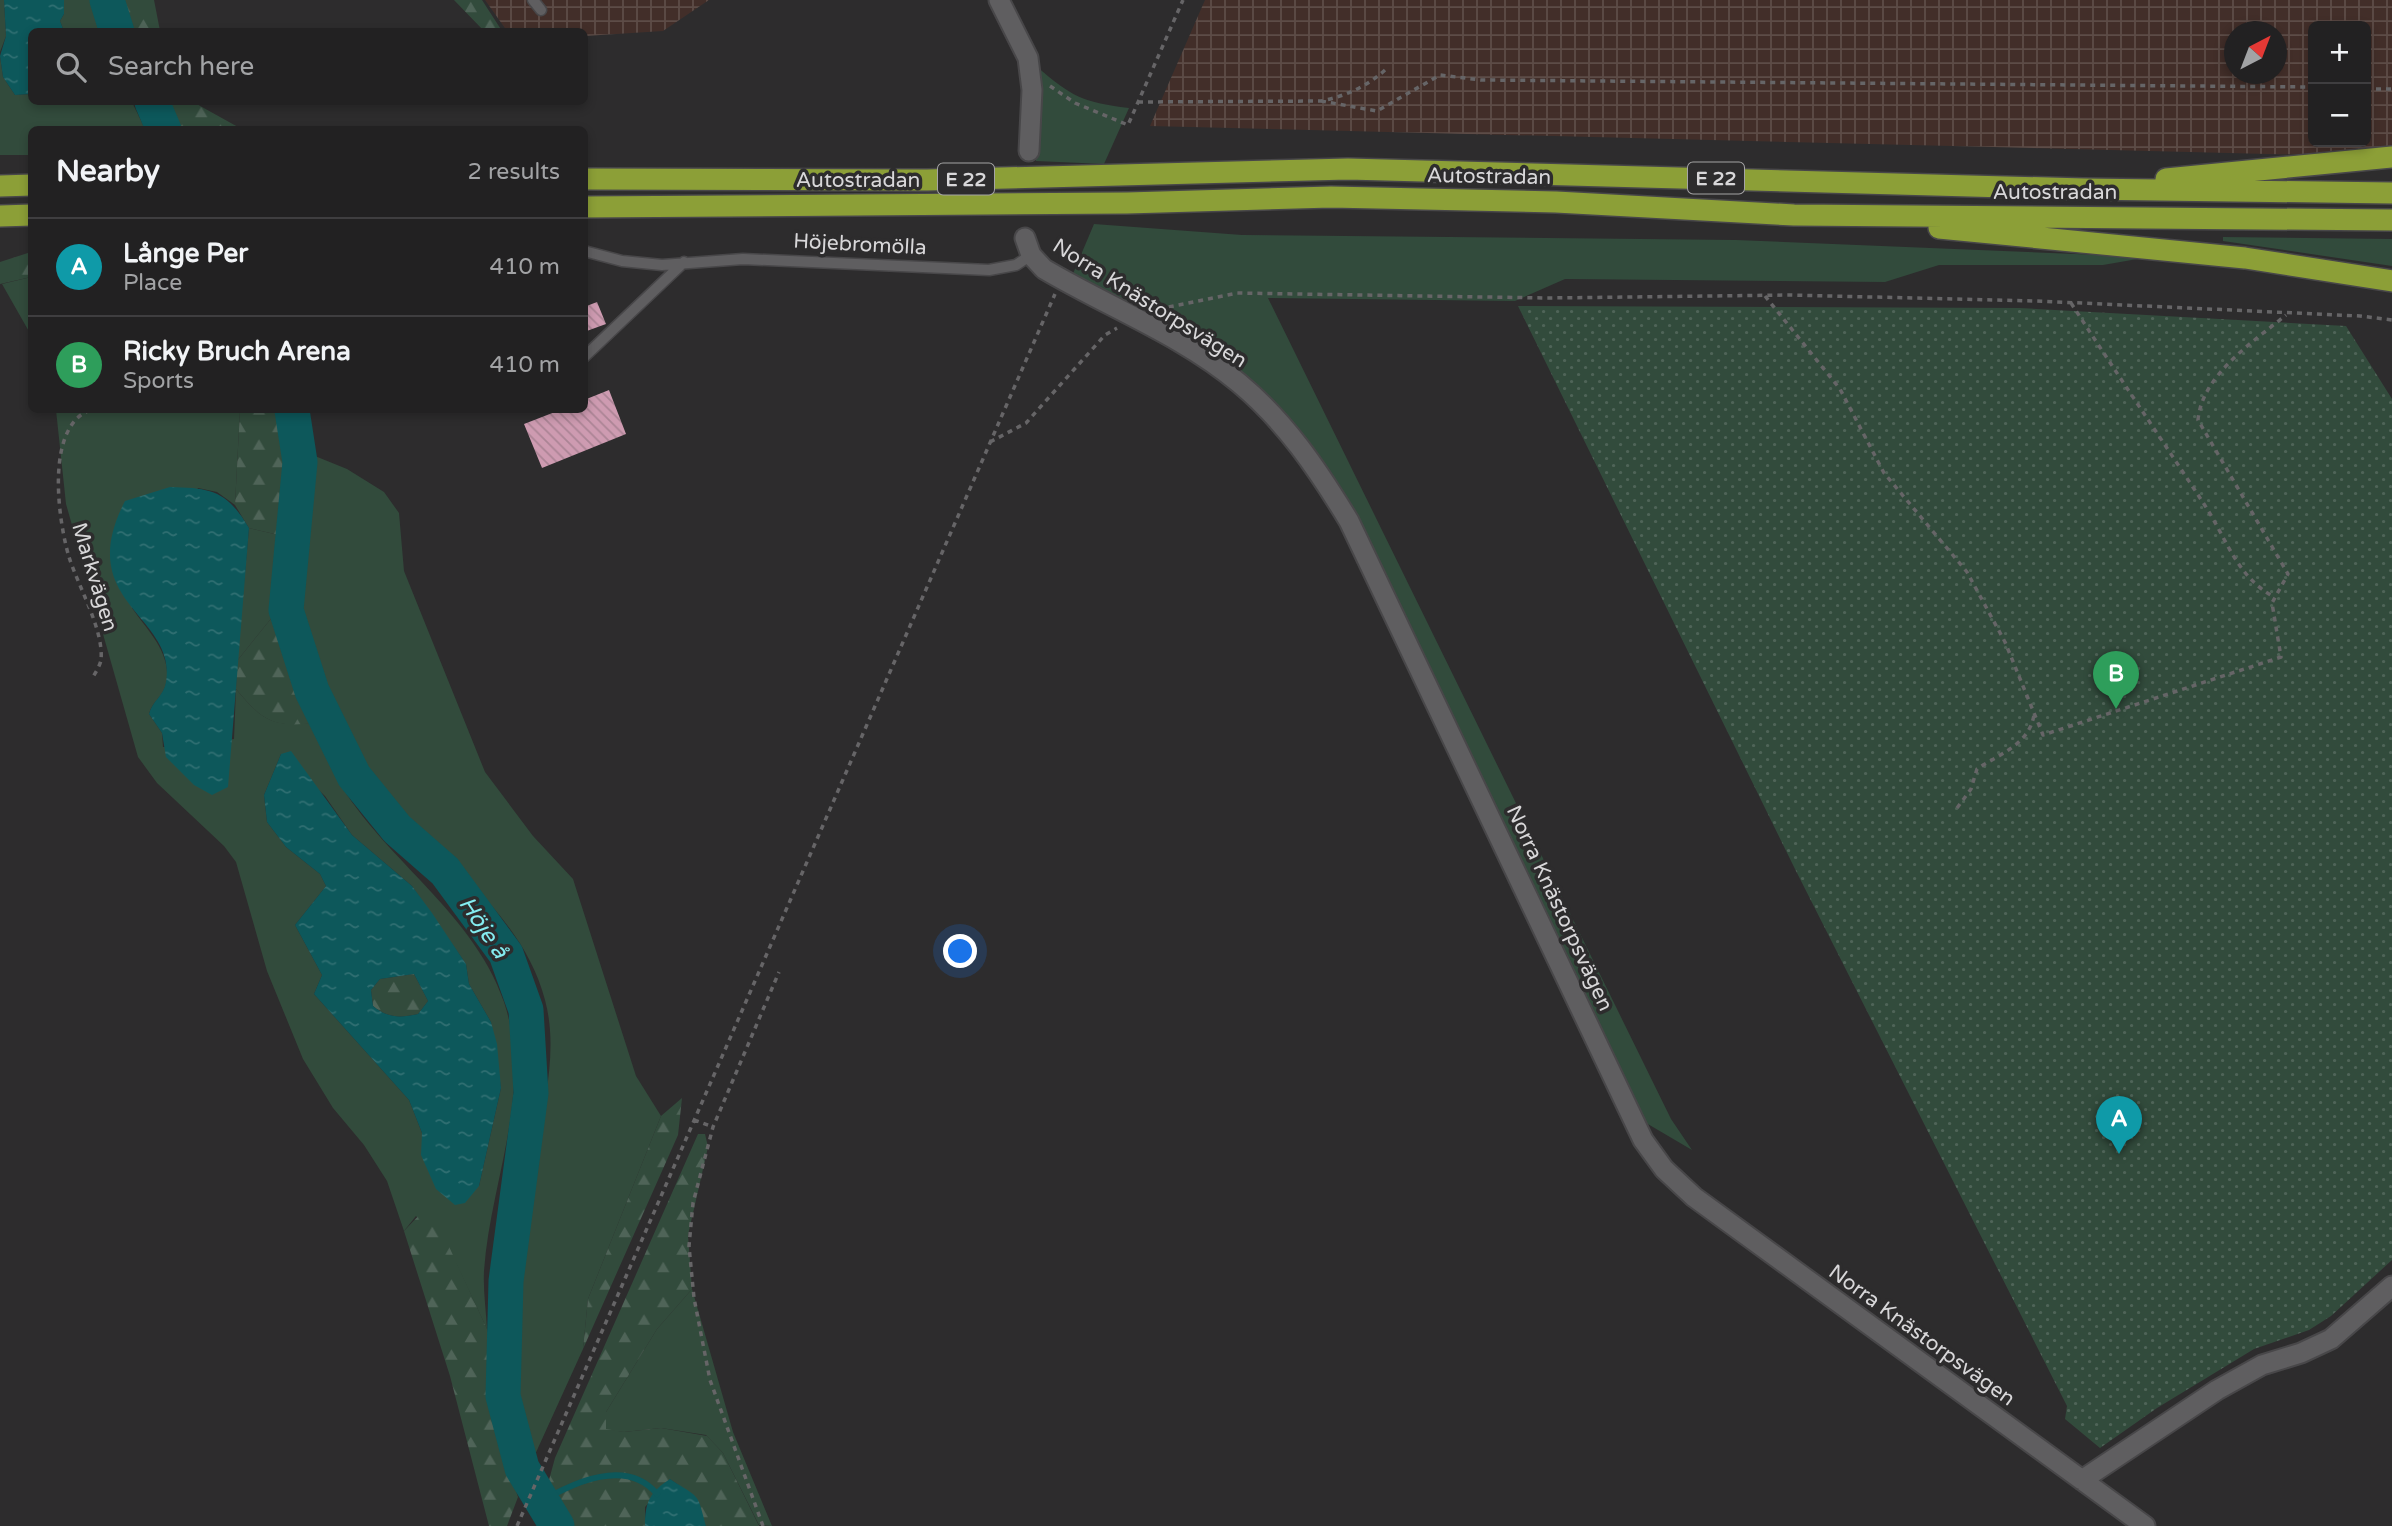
<!DOCTYPE html>
<meta charset="utf-8">
<style>
:root{--surface:#222122;--page:#2a292a;--text:#f1f3f6;--muted:#a2a3a5;--line:#3f3e40;--accent:#8ace47}
body{margin:0;font-family:"Varela Round",sans-serif;background:var(--page);color:var(--text)}
.controls{position:absolute;right:21px;top:21px;display:grid;overflow:hidden;border-radius:10px;box-shadow:0 4px 10px #0003}
.controls button{width:63px;height:63px;display:grid;place-items:center;padding:0;border:0;border-bottom:2px solid var(--line);background:var(--surface);color:var(--text);font:35px sans-serif}
.compass{position:absolute;left:2224px;top:21px;width:63px;height:63px;border-radius:50%;background:var(--surface);box-shadow:0 4px 10px #0003;rotate:42deg}
.you{position:absolute;left:961px;top:952px;width:24px;height:24px;margin:-18px;border:5px solid #fff;border-radius:50%;background:#1a73e8;box-shadow:0 0 0 10px #1a73e833}
.badge{display:grid;place-items:center;width:46px;height:46px;border-radius:50%;background:var(--accent);color:#fff;font-size:23px;font-weight:700}
.pin{position:absolute;translate:-50% -58px;filter:drop-shadow(0 2px 4px #0008)}
.pin::after{content:'';position:absolute;top:37px;width:24px;height:21px;background:inherit;clip-path:polygon(0 0,100% 0,50% 100%)}
.list{margin:0;padding:0;list-style:none}
h2{display:flex;justify-content:space-between;align-items:center;height:91px;margin:0;padding:0 28px;font-size:30px}
h2 small{font-size:23px;font-weight:400;color:var(--muted)}
.list li{display:grid;grid-template-columns:46px 1fr auto;gap:21px;align-items:center;box-sizing:border-box;height:98px;padding:0 28px;border-top:2px solid var(--line)}
.list b{display:block;font-size:26px;white-space:nowrap}
.list p{margin:0;font-size:23px;white-space:nowrap;color:var(--muted)}
.list em{font-size:23px;font-style:normal;color:var(--muted)}
.icon{flex:none;width:38px;height:38px;fill:none;stroke:currentColor;stroke-width:2;stroke-linecap:round;stroke-linejoin:round}
.map{position:relative;flex:none;width:2392px;height:1526px;overflow:hidden}
.search{position:absolute;background:var(--surface);box-shadow:0 4px 10px #0003;left:28px;top:28px;width:560px;height:77px;display:flex;align-items:center;gap:18px;box-sizing:border-box;padding:0 24px;border-radius:10px;color:var(--muted);font-size:26px}
.panel{position:absolute;background:var(--surface);box-shadow:0 4px 10px #0003;left:28px;top:126px;width:560px;height:287px;border-radius:10px}
.map>svg:first-child{display:block}
.industrial{fill:url(#industrial-grid);fill-rule:evenodd}
.grass{fill:#324b3c;fill-rule:evenodd}
.forest{fill:url(#forest-firs)}
.park{fill:url(#park-dots)}
.water{fill:url(#water-ripples);fill-rule:evenodd}
.lines{fill:none;stroke-linecap:round;stroke-linejoin:round}
.stream{stroke:#0d585b;stroke-width:6}
.river{stroke:#0d585b;stroke-width:35}
.building{fill:url(#building-back-hatch)}
.service-casing{stroke:#484749;stroke-width:13}
.minor-casing{stroke:#484749;stroke-width:23}
.motorway-casing{stroke:#484749;stroke-width:24}
.path{stroke:#666567;stroke-width:3.5;stroke-dasharray:5 5;stroke-linecap:butt}
.service{stroke:#5f5e60;stroke-width:10}
.minor{stroke:#5f5e60;stroke-width:19}
.motorway{stroke:#8c9f37;stroke-width:21}
.labels{text-anchor:middle;stroke-width:7;stroke-linejoin:round;paint-order:stroke}
.shield{fill:#2d2c2d;stroke:#a5a4a5;stroke-width:2}
.shield-label{font-size:19px;font-weight:bold;fill:#d8d7d9}
.street-label{font-size:21px;fill:#d8d7d9;stroke:#2d2c2d}
.water-label{font-size:23px;font-style:italic;fill:#84ecf0;stroke:#2d2c2d}
</style>
<div class="map">
<svg width="2392" height="1526" viewBox="0 0 2392 1526">
<defs>
<pattern id="industrial-grid" width="8" height="8" patternUnits="userSpaceOnUse" patternTransform="scale(1.75)"><rect width="8" height="8" fill="#422e29"/><path d="M0 4h8M4 0v8" fill="none" stroke="#5d4c47"/></pattern>
<pattern id="forest-firs" width="22" height="20" patternUnits="userSpaceOnUse" patternTransform="scale(1.75)"><rect width="22" height="20" fill="#324b3c"/><path d="M5 1l3.5 6h-7zM16 11l3.5 6h-7z" fill="#4f6458"/></pattern>
<pattern id="park-dots" width="8" height="8" patternUnits="userSpaceOnUse" patternTransform="scale(1.75)"><rect width="8" height="8" fill="#324b3c"/><path d="M2 2h.1M6 6h.1" fill="none" stroke="#4f6458" stroke-width="1.8" stroke-linecap="round"/></pattern>
<pattern id="water-ripples" width="26" height="14" patternUnits="userSpaceOnUse" patternTransform="scale(1.75)"><rect width="26" height="14" fill="#0d585b"/><path d="M2 4q2-2 4 0t4 0M15 11q2-2 4 0t4 0" fill="none" stroke="#306f72"/></pattern>
<pattern id="building-back-hatch" width="6" height="6" patternUnits="userSpaceOnUse" patternTransform="scale(1.75)"><rect width="6" height="6" fill="#ce9bb1"/><path d="M-1 5l2 2M0 0l6 6M5-1l2 2" fill="none" stroke="#ab8495"/></pattern>
</defs>
<rect width="100%" height="100%" fill="#2d2c2d"/>
<path class="industrial" d="M485 0H709L663 31 585 36 584 32 507 31Z
M1205 0H2392V157L1150 126ZM2313 26H2366V142H2313ZM2234 32H2276V74H2234Z"/>
<path class="grass" d="M0 0H4L6 36 0 52Z
M64 0H96L103 31H64L60 21 64 14Z
M0 56 3 77 15 95 31 94 32 102H132L145 129 32 130 31 155H0Z
M1037 67C1073 97 1081 102 1129 108L1104 164 1036 161Z
M1094 224 1242 235 1736 240 2149 257 2103 265H1939L1885 282 1565 279 1515 301 1268 298 1671 1119 1692 1150 1641 1120 1382 569 1270 403 1072 276Z
M2223 237 2392 239V266L2223 241Z
M31 277V335L2 284Z
M56 410H240L235 505 217 492 198 488 132 608C147 630 175 656 165 687 161 698 152 702 149 714L162 733 163 747 234 739 236 689C263 721 272 727 315 723 340 836 467 893 504 1002 534 1092 490 1182 484 1271 483 1290 486 1310 487 1329L456 1263 416 1216 404 1231 387 1181 364 1145 333 1108 303 1059 267 971 236 862 224 846 157 783 138 757 66 504ZM281 754 325 796 352 835 412 886 466 964 469 984 491 1022 501 1088 479 1186 422 1155V1133L409 1100 314 994 322 975 295 925 326 886 320 874 286 847 267 822 264 795Z
M310 454 347 469 384 492 399 513 404 571 485 772 533 836 573 879 636 1076 661 1116 588 1299 583 1349 533 1459C525 1443 517 1426 514 1408 505 1333 523 1221 537 1147 545 1099 558 1048 545 1000 528 935 477 889 431 843 410 821 387 800 368 775 342 739 311 651 303 607 294 559 306 503 310 454Z
M288 524 278 573V610L237 661 249 528 279 535Z
M692 1289 733 1432 772 1526 759 1525 723 1453 706 1435 661 1428 624 1432 606 1430V1412L657 1329Z"/>
<path class="forest" d="M118 0H154L160 31H129Z
M454 0H482L502 31H484Z
M165 102H193L238 127 249 129H182Z
M31 252V277L0 284V262Z
M240 410H282C289 439 298 511 279 535L249 528 235 505Z
M278 610 295 679 315 723C272 728 263 721 236 689L237 661Z
M414 974 428 1001 418 1014C399 1018 388 1018 373 1006L371 990 380 979Z
M682 1098 678 1135 583 1349 588 1299 661 1116Z
M698 1134H705L708 1147 688 1235 692 1289 657 1329 606 1412V1429L624 1432 661 1428 707 1436 723 1453 759 1526H706L683 1488 670 1479 645 1507V1526H567L546 1491 555 1458Z
M425 1209 440 1227 487 1329 491 1346 493 1423 518 1497 507 1526H489L450 1376 404 1231Z"/>
<path class="park" d="M1518 306 2019 308 2346 326 2392 399V1260L2331 1316 2309 1330 2254 1349 2157 1408 2100 1448 2065 1419 2067 1406 1795 869Z"/>
<path class="water" d="M4 0H64V14L60 21 64 31 32 32 31 94 15 95 3 77 0 56 6 36Z
M170 487C212 488 227 491 249 528L228 787 212 795 194 785 166 757 162 733 149 714C152 701 164 696 166 682 177 614 72 604 125 501Z
M291 751 352 835 412 886 432 913 466 964 469 984 491 1022 497 1044 501 1088 479 1186 465 1203 455 1205 436 1189 421 1155 422 1133 409 1100 314 994 322 975 295 925 326 886 320 874 286 847 267 822 264 795 281 754ZM414 974 428 1001 418 1014C399 1018 388 1018 373 1006L371 990 380 979Z
M670 1479C700 1499 697 1491 706 1526H645C645 1502 650 1492 670 1479Z"/>
<g class="lines">
<path class="stream" d="M542 1501C576 1481 627 1458 657 1494"/>
<path class="river" d="M107 0 117 32
M152 102 164 130
M292 410 300 462 286 610 312 691 354 776 397 829 445 871 506 954 526 1010 531 1093 506 1281 503 1396 522 1468 557 1526"/>
</g>
<path class="building" d="M597 302 606 324 584 332V307Z
M609 390 626 434 542 468 524 424 560 410H584V400Z"/>
<g class="lines">
<defs>
<path id="service" d="M533 0 541 10
M584 251 622 261 662 265 743 259 989 270 1016 265 1031 255
M584 357 684 262"/>
<path id="minor" d="M999 0 1028 58 1032 90 1029 151
M1025 238 1031 255 1044 269C1108 307 1182 335 1239 383 1286 422 1318 470 1349 521L1643 1140 1664 1169 1694 1197 2145 1526
M2082 1480 2217 1390 2262 1365 2301 1353 2331 1339 2392 1286"/>
<path id="motorway" d="M584 179 927 180 1348 169 2084 189 2392 193
M2166 179 2392 157
M0 186 32 185
M584 207 1127 203 1331 197 1556 202 1794 215 2392 220
M0 216 32 215
M1939 228 2245 258 2392 281"/>
</defs>
<use href="#service" class="service-casing"/>
<use href="#minor" class="minor-casing"/>
<use href="#motorway" class="motorway-casing"/>
<path class="path" d="M1050 86 1075 103 1128 125 1183 0
M2366 89H2392
M1321 101 1377 111 1440 75 1481 80 2313 87
M1138 102 1321 101C1346 96 1368 86 1386 69
M1765 296 1840 389 1884 473 1967 572 2005 642 2043 735 2281 657 2272 603 2288 574 2198 420C2202 375 2253 342 2286 315
M2071 303C2115 371 2160 437 2204 504 2227 539 2236 576 2274 597
M1159 309 1237 293 1547 298 1790 295 2037 301 2360 316 2392 320
M90 410C45 427 58 520 69 557 78 586 104 630 101 660 100 666 95 673 92 679
M990 442 1026 423 1105 335 1117 328
M1957 808 1971 789 1977 769C1999 754 2029 745 2034 715
M694 1120 713 1127
M517 1526 1055 294
M763 1526 710 1380 694 1298 689 1246 693 1203 713 1127 779 972"/>
<use href="#service" class="service"/>
<use href="#minor" class="minor"/>
<use href="#motorway" class="motorway"/>
</g>
<g class="labels">
<g class="shield">
<rect x="1688" y="162.5" width="56" height="31" rx="5"/>
<rect x="938" y="163.5" width="56" height="31" rx="5"/>
</g>
<g class="shield-label">
<text x="1716" y="185">E 22</text>
<text x="966" y="186">E 22</text>
</g>
<g class="street-label">
<text transform="translate(1489 176) rotate(1)" y="7">Autostradan</text>
<text x="858" y="187">Autostradan</text>
<text x="2055" y="199">Autostradan</text>
<text transform="translate(860 244) rotate(3)" y="7">Höjebromölla</text>
<text transform="translate(1150 303) rotate(32)" y="7">Norra Knästorpsvägen</text>
<text transform="translate(95 577) rotate(73)" y="7">Markvägen</text>
<text transform="translate(1560 908) rotate(65)" y="7">Norra Knästorpsvägen</text>
<text transform="translate(1922 1335) rotate(36)" y="7">Norra Knästorpsvägen</text>
</g>
<g class="water-label">
<text transform="translate(484 927) rotate(56)" y="8">Höje å</text>
</g>
</g>
</svg>
<div class="controls">
<button>+</button>
<button>−</button>
</div>
<svg class="compass" viewBox="-18 -18 36 36"><path d="M0-13l5 13h-10z" fill="#e53935"/><path d="M0 13l5-13h-10z" fill="#a2a3a5"/></svg>
<div class="you"></div>
<div class="pin badge" style="left:2119px;top:1154px;background:#0f9aa8">A</div>
<div class="pin badge" style="left:2116px;top:709px;background:#2e9e5b">B</div>
<div class="search"><svg class="icon" aria-label="search" viewBox="0 0 24 24"><circle cx="10" cy="10" r="6"/><path d="M15 15l6 6"/></svg>Search here</div>
<section class="panel">
<h2>Nearby<small>2 results</small></h2>
<ul class="list">
<li><span class="badge" style="background:#0f9aa8">A</span><div><b>Långe Per</b><p>Place</p></div><em>410 m</em></li>
<li><span class="badge" style="background:#2e9e5b">B</span><div><b>Ricky Bruch Arena</b><p>Sports</p></div><em>410 m</em></li>
</ul>
</section>
</div>
